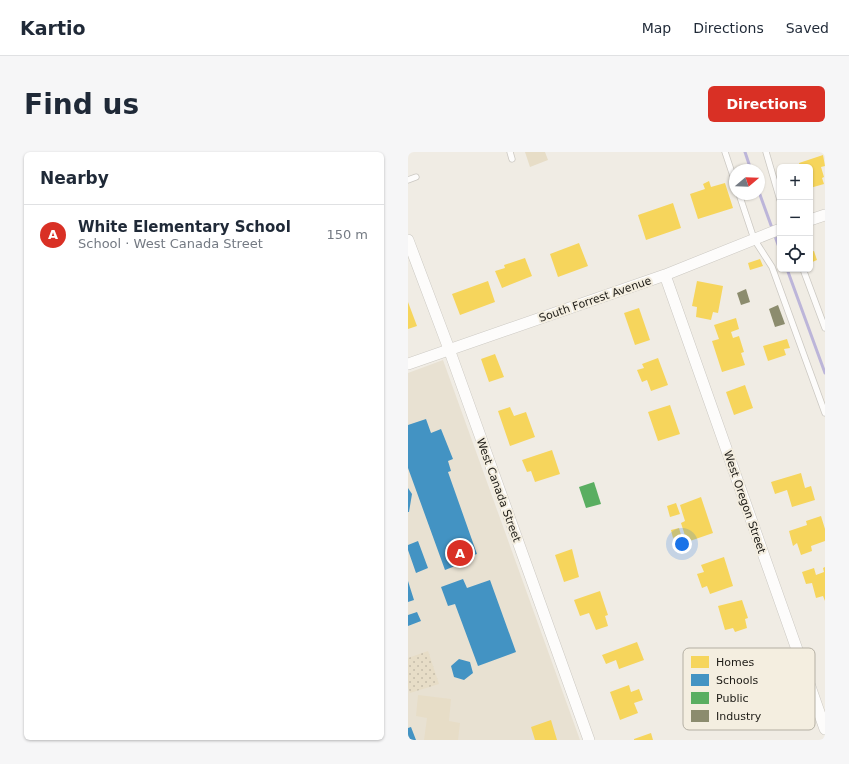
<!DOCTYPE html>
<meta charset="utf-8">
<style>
:root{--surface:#fff;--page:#f6f6f7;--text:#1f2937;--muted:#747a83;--line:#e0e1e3;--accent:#d93025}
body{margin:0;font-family:"DejaVu Sans",sans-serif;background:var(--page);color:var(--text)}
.controls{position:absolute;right:12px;top:12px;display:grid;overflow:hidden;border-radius:6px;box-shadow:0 1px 3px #0004}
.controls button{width:36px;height:36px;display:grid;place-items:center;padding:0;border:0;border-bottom:1px solid var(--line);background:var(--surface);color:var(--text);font:20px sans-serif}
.compass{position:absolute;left:321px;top:12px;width:36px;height:36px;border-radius:50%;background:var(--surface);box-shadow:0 1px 3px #0004;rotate:71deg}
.you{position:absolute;left:274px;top:392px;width:14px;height:14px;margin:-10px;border:3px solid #fff;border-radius:50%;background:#1a73e8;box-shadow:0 0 0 6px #1a73e833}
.badge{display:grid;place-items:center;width:26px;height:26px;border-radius:50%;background:var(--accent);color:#fff;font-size:13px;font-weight:700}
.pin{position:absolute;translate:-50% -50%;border:2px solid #fff;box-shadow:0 1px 4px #0006}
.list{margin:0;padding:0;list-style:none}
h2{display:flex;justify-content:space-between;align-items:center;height:52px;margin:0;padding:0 16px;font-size:17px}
h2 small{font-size:13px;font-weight:400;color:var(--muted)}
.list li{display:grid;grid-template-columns:26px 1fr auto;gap:12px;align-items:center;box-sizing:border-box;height:60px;padding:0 16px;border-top:1px solid var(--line)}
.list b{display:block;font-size:15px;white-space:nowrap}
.list p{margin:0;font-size:13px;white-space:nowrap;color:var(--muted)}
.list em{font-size:13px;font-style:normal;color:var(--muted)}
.icon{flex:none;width:22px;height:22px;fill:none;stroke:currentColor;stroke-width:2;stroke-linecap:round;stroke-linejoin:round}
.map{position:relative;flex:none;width:417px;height:588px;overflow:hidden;border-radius:6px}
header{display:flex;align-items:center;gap:24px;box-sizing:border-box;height:56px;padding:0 20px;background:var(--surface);border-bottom:1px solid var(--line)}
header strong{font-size:19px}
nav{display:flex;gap:22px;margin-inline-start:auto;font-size:14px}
.intro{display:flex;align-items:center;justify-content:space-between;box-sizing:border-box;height:96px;padding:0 24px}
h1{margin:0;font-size:28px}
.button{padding:10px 18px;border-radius:6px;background:var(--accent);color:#fff;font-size:14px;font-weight:700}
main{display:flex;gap:24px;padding:0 24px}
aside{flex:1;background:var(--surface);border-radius:6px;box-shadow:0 1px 3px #0004}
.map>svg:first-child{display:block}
.built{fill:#e8e1d2}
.park{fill:url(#park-dots)}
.garden{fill:#e7ddc7}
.homes{fill:#f6d55c}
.schools{fill:#4393c3}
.public{fill:#5aae61}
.industry{fill:#8c8c6e}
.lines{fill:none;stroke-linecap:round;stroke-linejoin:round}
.stream{stroke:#bcb5d9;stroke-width:3}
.lane-casing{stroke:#cbc8c2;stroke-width:7}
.street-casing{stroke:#cbc8c2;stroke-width:12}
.lane{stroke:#fdfcfb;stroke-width:5.5}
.street{stroke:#fdfcfb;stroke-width:11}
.labels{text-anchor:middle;stroke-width:4;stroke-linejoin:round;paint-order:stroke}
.street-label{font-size:11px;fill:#1d1b16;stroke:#f4eee0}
.key{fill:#f4eee0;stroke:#b4afa3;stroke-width:1}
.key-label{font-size:11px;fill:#1d1b16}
</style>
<header>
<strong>Kartio</strong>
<nav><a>Map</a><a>Directions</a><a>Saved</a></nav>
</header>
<div class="intro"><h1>Find us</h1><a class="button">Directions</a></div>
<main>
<aside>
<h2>Nearby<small></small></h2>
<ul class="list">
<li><span class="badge">A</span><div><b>White Elementary School</b><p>School · West Canada Street</p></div><em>150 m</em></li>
</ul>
</aside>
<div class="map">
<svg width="417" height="588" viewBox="0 0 417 588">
<defs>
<pattern id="park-dots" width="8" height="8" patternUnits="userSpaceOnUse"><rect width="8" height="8" fill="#e7ddc7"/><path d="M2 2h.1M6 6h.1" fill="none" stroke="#c6bdaa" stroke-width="1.8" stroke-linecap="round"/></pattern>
</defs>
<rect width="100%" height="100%" fill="#f0ece4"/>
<path class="built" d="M35 208 172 588H0V221Z"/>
<path class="park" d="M20 499 31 532 2 541 0 535V506Z"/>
<path class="garden" d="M117 0H137L140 8 122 15Z
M10 543 43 547 41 569 52 571 50 588H16L19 566 8 564Z"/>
<path class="homes" d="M415 3 417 14 413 15 416 25 414 26 416 32 402 36V15H392L391 11Z
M301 29 303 35 317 31 325 56 290 67 282 42 297 37 295 32Z
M265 51 273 76 238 88 230 63Z
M171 91 180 114 150 125 142 102Z
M406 99 409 108 402 111V100Z
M117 106 124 124 94 136 87 119 97 116 96 113Z
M352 107 355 114 342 118 340 111Z
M80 129 87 150 52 163 44 142Z
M289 129 315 134 310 161 305 160 303 168 288 165 289 155 284 154Z
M0 150 9 174 0 177Z
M231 156 242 188 227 193 216 161Z
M328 166 331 177 323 180 325 186 331 184 336 200 333 201 337 213 314 220 304 189 311 187 306 173Z
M379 187 382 196 376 197 378 203 360 209 355 194Z
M87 202 96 225 81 230 73 207Z
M250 206 260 233 243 239 239 228 234 230 229 218 236 216 234 212Z
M337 233 345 256 326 263 318 240Z
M262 253 272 282 250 289 240 260Z
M102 255 106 264 118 260 127 285 102 294 90 259Z
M144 298 152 322 127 330 123 319 119 320 114 308Z
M393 321 397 336 403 334 407 348 384 355 379 338 367 342 363 330Z
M293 345 305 381 279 390 273 371 277 369 272 353Z
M268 351 272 362 262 365 259 354Z
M413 364 417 377V389L403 394 404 399 393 403 389 391 385 394 381 379 399 373 398 369Z
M271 376 273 383 265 386 263 378Z
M164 397 171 425 156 430 147 403Z
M316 405 325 434 302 442 299 434 294 436 289 422 296 420 293 413Z
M417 415V449L415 444 408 446 404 431 398 432 394 420 406 416 408 423 416 420 415 416Z
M192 439 200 463 197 464 200 474 188 478 181 461 172 464 166 448Z
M334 448 340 466 337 467 339 476 327 480 325 476 317 478 310 454Z
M229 490 236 508 211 517 208 508 198 512 194 503Z
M221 533 223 540 231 537 235 548 226 551 230 561 212 568 202 540Z
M143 568 149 588H127L123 575Z
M243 581 245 588H226V587Z"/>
<path class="schools" d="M18 267 23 281 33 277 45 307 40 309 43 319 40 320 69 402 59 405 60 409 37 418 0 316V273Z
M0 336 4 342 1 360H0Z
M10 389 20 416 8 421 0 398V393Z
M55 427 59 436 82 428 108 500 70 514 47 452 40 454 33 435Z
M0 429 6 448 0 450Z
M9 460 13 469 0 474V463Z
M51 507 62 510 65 521 56 528 46 525 43 514Z
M3 575 8 588H0V576Z"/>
<path class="public" d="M186 330 193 352 178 356 171 335Z"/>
<path class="industry" d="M338 137 342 150 333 153 329 141Z
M370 153 377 172 367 175 361 157Z"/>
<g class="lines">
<path class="stream" d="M337 0 343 18
M351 40 372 98
M379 117 417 221"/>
<defs>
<path id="lane" d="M102 0 104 7
M317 0 327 30
M358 0 372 48
M0 28 8 25
M331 42 346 87 364 115 417 261
M395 117 417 176"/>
<path id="street" d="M402 68 417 63
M0 88 41 197 181 588
M257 123 417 577
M0 212 257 123 372 77"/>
</defs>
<use href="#lane" class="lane-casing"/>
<use href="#street" class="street-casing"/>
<use href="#lane" class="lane"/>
<use href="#street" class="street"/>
</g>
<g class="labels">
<g class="street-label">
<text transform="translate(187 147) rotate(-19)" y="4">South Forrest Avenue</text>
<text transform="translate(91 338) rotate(70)" y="4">West Canada Street</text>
<text transform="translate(337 350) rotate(71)" y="4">West Oregon Street</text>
</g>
</g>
<rect x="275" y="496" width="132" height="82" rx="6" class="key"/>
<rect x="283" y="504" width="18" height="12" fill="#f6d55c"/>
<rect x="283" y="522" width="18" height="12" fill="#4393c3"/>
<rect x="283" y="540" width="18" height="12" fill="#5aae61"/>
<rect x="283" y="558" width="18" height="12" fill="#8c8c6e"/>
<g class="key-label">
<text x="308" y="514">Homes</text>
<text x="308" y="532">Schools</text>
<text x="308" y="550">Public</text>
<text x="308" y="568">Industry</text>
</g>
</svg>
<div class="controls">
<button>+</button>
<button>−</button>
<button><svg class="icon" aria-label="locate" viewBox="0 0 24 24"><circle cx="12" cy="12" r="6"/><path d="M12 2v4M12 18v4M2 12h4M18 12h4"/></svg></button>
</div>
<svg class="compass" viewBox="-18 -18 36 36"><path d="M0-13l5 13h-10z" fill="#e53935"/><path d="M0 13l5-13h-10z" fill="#747a83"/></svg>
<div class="you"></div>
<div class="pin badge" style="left:52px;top:401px">A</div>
</div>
</main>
